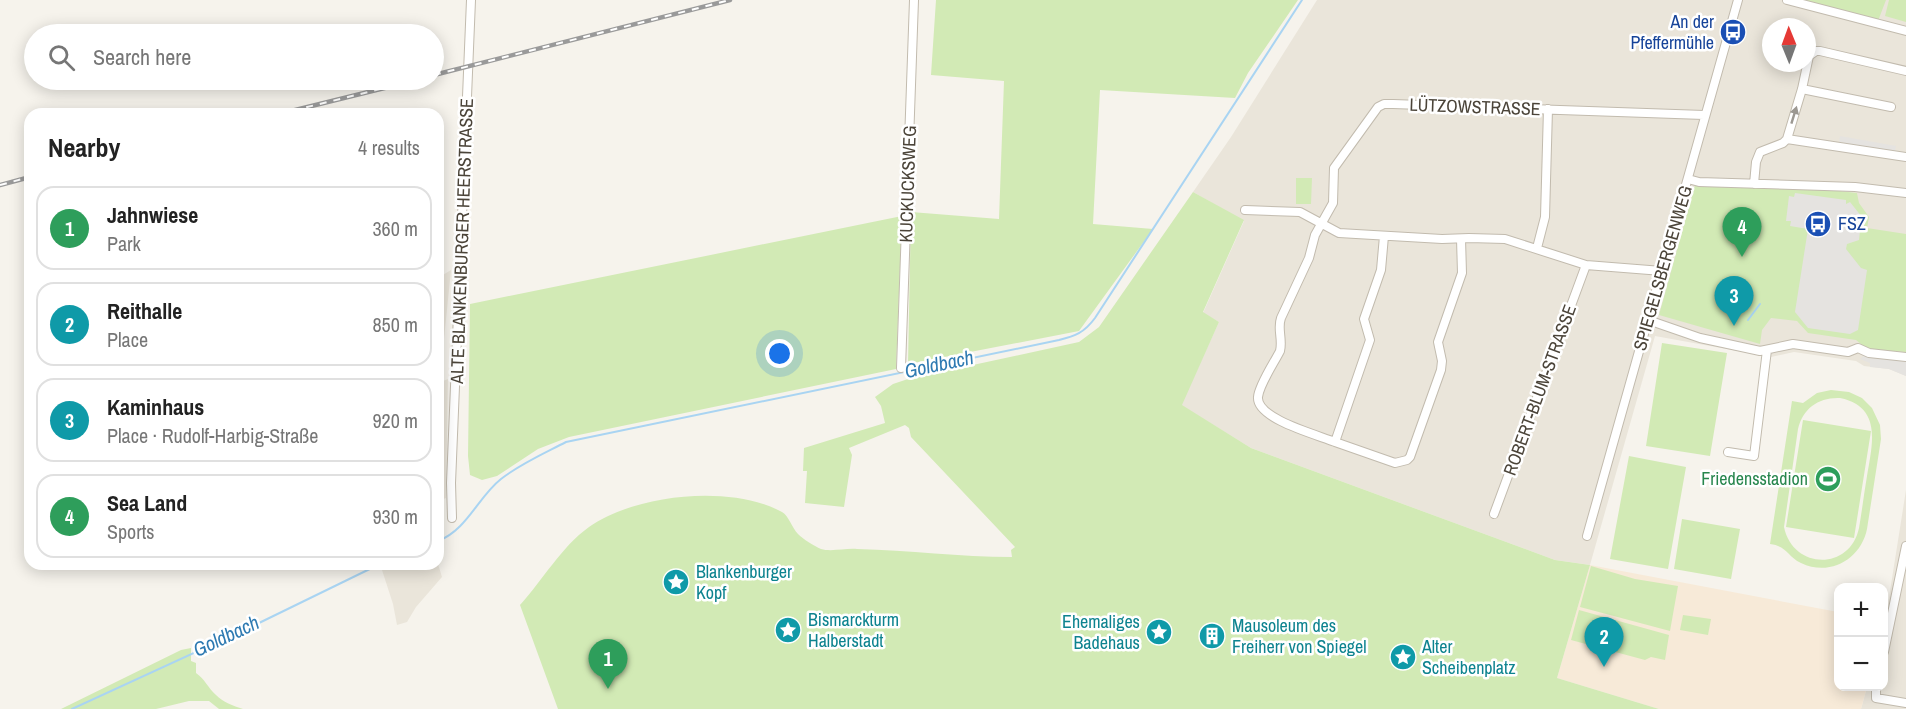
<!DOCTYPE html>
<meta charset="utf-8">
<style>
:root{--surface:#fff;--page:#f2f2f2;--text:#222;--muted:#767676;--line:#e0e0e0;--accent:#fc3f1d}
body{margin:0;font-family:"Archivo Narrow",sans-serif;background:var(--page);color:var(--text)}
.controls{position:absolute;right:18px;bottom:18px;display:grid;overflow:hidden;border-radius:12px;box-shadow:0 3px 15px #0003}
.controls button{width:54px;height:54px;display:grid;place-items:center;padding:0;border:0;border-bottom:2px solid var(--line);background:var(--surface);color:var(--text);font:30px sans-serif}
.compass{position:absolute;left:1762px;top:18px;width:54px;height:54px;border-radius:50%;background:var(--surface);box-shadow:0 3px 15px #0003;rotate:359deg}
.you{position:absolute;left:780px;top:354px;width:21px;height:21px;margin:-15px;border:4px solid #fff;border-radius:50%;background:#1a73e8;box-shadow:0 0 0 9px #1a73e833}
.badge{display:grid;place-items:center;width:39px;height:39px;border-radius:50%;background:var(--accent);color:#fff;font-size:20px;font-weight:700}
.pin{position:absolute;translate:-50% -50px;filter:drop-shadow(0 2px 3px #0008)}
.pin::after{content:'';position:absolute;top:32px;width:21px;height:18px;background:inherit;clip-path:polygon(0 0,100% 0,50% 100%)}
.list{margin:0;padding:0;list-style:none}
h2{display:flex;justify-content:space-between;align-items:center;height:78px;margin:0;padding:0 24px;font-size:26px}
h2 small{font-size:20px;font-weight:400;color:var(--muted)}
.list li{display:grid;grid-template-columns:39px 1fr auto;gap:18px;align-items:center;box-sizing:border-box;height:84px;margin:0 12px 12px;padding:0 12px;border:2px solid var(--line);border-radius:18px}
.list b{display:block;font-size:22px;white-space:nowrap}
.list p{margin:0;font-size:20px;white-space:nowrap;color:var(--muted)}
.list em{font-size:20px;font-style:normal;color:var(--muted)}
.icon{flex:none;width:33px;height:33px;fill:none;stroke:currentColor;stroke-width:2;stroke-linecap:round;stroke-linejoin:round}
.map{position:relative;flex:none;width:1906px;height:709px;overflow:hidden}
.search{position:absolute;background:var(--surface);box-shadow:0 3px 15px #0003;left:24px;top:24px;width:420px;height:66px;display:flex;align-items:center;gap:15px;box-sizing:border-box;padding:0 21px;border-radius:33px;color:var(--muted);font-size:22px}
.panel{position:absolute;background:var(--surface);box-shadow:0 3px 15px #0003;left:24px;top:108px;width:420px;height:462px;border-radius:18px}
.map>svg:first-child{display:block}
.residential{fill:#eae5da;fill-rule:evenodd}
.commercial{fill:#f7ead8}
.green{fill:#d2eab5;fill-rule:evenodd}
.parking{fill:#e5e3e0}
.lines{fill:none;stroke-linecap:round;stroke-linejoin:round}
.stream{stroke:#a9d4f2;stroke-width:2}
.street-casing{stroke:#c2bbae;stroke-width:10}
.street{stroke:#fff;stroke-width:8}
.rail-casing{stroke:#9a9a9a;stroke-width:4.5}
.rail{stroke:#fff;stroke-width:2;stroke-dasharray:7;stroke-linecap:butt}
.oneway{fill:#9c9892}
.labels{text-anchor:middle;stroke-width:5;stroke-linejoin:round;paint-order:stroke}
.transit-label{font-size:18px;fill:#164399;stroke:#fff;text-anchor:end}
.street-label{font-size:18px;fill:#4b4439;stroke:#fff}
.leisure-label{font-size:18px;fill:#27864d;stroke:#fff;text-anchor:end}
.culture-label{font-size:18px;fill:#0d838f;stroke:#fff;text-anchor:start}
.water-label{font-size:20px;font-style:italic;fill:#2e7ab2;stroke:#fff}
</style>
<div class="map">
<svg width="1906" height="709" viewBox="0 0 1906 709">
<rect width="100%" height="100%" fill="#f6f3ec"/>
<path class="residential" d="M1317 0H1906V376L1889 369 1864 366 1856 361 1794 352 1771 357 1655 336 1590 565 1555 560 1251 448 1181 405 1219 322 1203 313 1244 221 1193 192 1231 137ZM1771 27H1807V63H1771Z
M451 270 444 339H438V278Z
M448 379 446 498 438 501V383Z
M1906 490V709H1861L1867 687 1884 686V629Z
M397 564H438L442 577 416 607 407 622 397 625 393 604 382 570Z"/>
<path class="commercial" d="M1590 565 1838 612V686L1867 687 1861 709H1659L1557 678Z"/>
<path class="green" d="M936 0H1298L1248 73 1235 98 1100 90 1093 224 1153 229 1079 331 908 364 911 212 999 219 1004 81 931 75Z
M1799 0H1886L1878 21Z
M1889 0H1906V22L1885 16Z
M1296 178H1312L1311 204H1296Z
M1695 185 1821 189 1857 193 1859 203 1869 217 1867 228 1906 234V352L1868 350 1856 340 1808 333 1797 321 1771 318 1762 330 1760 344 1659 315Z
M1193 192 1244 220 1203 312 1219 322 1182 405 1251 448 1555 560 1590 565 1557 678 1659 709H558L520 605C543 580 561 547 589 527 636 494 731 484 782 512 789 516 792 528 798 534 803 539 814 546 821 549 831 552 846 548 857 549 909 550 960 557 1012 557L1011 550 1015 547 911 437 909 428 905 425 849 448 852 455 844 507 805 503 807 471H803L804 448 885 423 881 406 875 397 893 384 908 379 1079 342 1099 327Z
M902 216 896 369 569 437 538 449 497 476 482 480 470 475 468 456 470 304Z
M1662 343 1727 353 1710 456 1646 446Z
M1831 390 1849 392 1862 398 1872 408 1880 425 1881 439 1867 529C1861 559 1830 577 1801 563 1787 556 1787 546 1770 544L1792 401 1803 403 1817 393ZM1840 398C1883 407 1872 445 1867 476 1864 493 1862 511 1859 528 1850 571 1793 570 1784 527L1798 429C1803 408 1819 397 1840 398Z
M1803 420 1871 431 1854 538 1786 527Z
M1629 456 1686 467 1668 569 1610 559Z
M1682 519 1740 529 1731 579 1674 569Z
M1591 566 1635 579 1678 586 1670 631 1580 607Z
M1579 610 1669 635 1665 660 1651 657 1645 660 1571 640Z
M1683 615 1711 619 1708 635 1680 630Z
M191 648V661L196 663V673C205 679 208 688 216 695 223 702 233 706 243 709H219L209 701H189L156 709H61L181 650Z"/>
<path class="parking" d="M1840 136 1896 146 1895 151 1839 142Z
M1795 193 1846 200V204L1850 202 1862 217 1858 220 1861 221 1859 240 1847 244 1846 249 1861 268 1867 270 1858 330 1850 334 1808 328 1795 312 1808 229 1790 226 1791 221H1786L1789 196 1794 197Z
M1864 356 1906 360V376L1889 369 1870 367V363L1860 359Z"/>
<g class="lines">
<path class="stream" d="M1748 320 1760 304
M438 541C467 530 478 497 501 479 520 464 545 453 566 442L1059 340C1075 336 1084 333 1095 318L1302 0
M72 709 259 623 380 564"/>
<defs>
<path id="street" d="M1787 0 1906 31
M1802 89 1891 107
M1787 139 1906 157
M1688 179 1699 182 1855 187 1906 193
M1754 184 1756 162 1760 152 1783 143 1787 139 1802 89 1809 56 1816 51H1820L1906 71
M1245 210 1300 212 1339 233 1442 239 1469 238 1505 239 1586 265 1662 271
M1384 236 1381 270 1364 319 1370 340 1335 442 1395 463 1407 460 1410 457 1441 370 1442 361 1438 342 1462 273 1461 239
M1537 248 1545 217 1548 109
M1648 320 1700 338 1760 351 1793 344 1848 352 1858 348 1869 353 1906 357
M901 368 914 0
M1335 442C1318 435 1256 419 1258 397 1259 385 1274 363 1280 351 1283 339 1277 329 1281 318L1309 258 1315 235 1333 203 1334 168 1378 107 1384 104H1393L1704 115
M1728 452 1754 456 1767 350
M1494 514 1586 265
M452 518 451 483 471 0
M1587 536 1738 0
M1884 652 1906 546
M1876 686V698L1906 703"/>
</defs>
<use href="#street" class="street-casing"/>
<use href="#street" class="street"/>
<defs>
<path id="rail" d="M434 75 730 0
M279 114 417 80
M0 185 30 177"/>
</defs>
<use href="#rail" class="rail-casing"/>
<use href="#rail" class="rail"/>
</g>
<defs><path id="oneway-solid" d="M-6-.8H1V-3.2L6.5 0L1 3.2V.8H-6Z" transform="scale(1.5)"/></defs>
<use class="oneway" href="#oneway-solid" transform="translate(1794 115) rotate(-73)"/>
<defs>
<symbol id="bus-disc" viewBox="-11 -11 22 22"><circle r="9.5" fill="#1a4fb4" stroke="#fff"/><path d="M-5-6H5V4H4V6H2V4H-2V6H-4V4H-5ZM-3.5-4V0h7V-4ZM-3.5 1.2v1.5H-2V1.2ZM2 1.2v1.5H3.5V1.2Z" fill="#fff"/></symbol>
<symbol id="stadium-disc" viewBox="-11 -11 22 22"><circle r="9.5" fill="#2e9e5b" stroke="#fff"/><path d="M0-5a6.5 5 0 1 0 0 10a6.5 5 0 1 0 0-10ZM-3.5-1.8h7v3.6h-7Z" fill="#fff"/></symbol>
<symbol id="sight-disc" viewBox="-11 -11 22 22"><circle r="9.5" fill="#0f9aa8" stroke="#fff"/><path d="M0-6L1.8-2.2L6-1.7L2.9 1.2L3.7 5.4L0 3.3L-3.7 5.4L-2.9 1.2L-6-1.7L-1.8-2.2Z" fill="#fff"/></symbol>
<symbol id="building-disc" viewBox="-11 -11 22 22"><circle r="9.5" fill="#0f9aa8" stroke="#fff"/><path d="M-4-6H4V6H1V3H-1V6H-4ZM-2.5-4.3h1.7v1.8h-1.7ZM.8-4.3h1.7v1.8H.8ZM-2.5-1h1.7V.8h-1.7ZM.8-1h1.7V.8H.8Z" fill="#fff"/></symbol>
</defs>
<g fill-rule="evenodd">
<use href="#bus-disc" x="1718" y="17" width="30" height="30"/>
<use href="#bus-disc" x="1803" y="209" width="30" height="30"/>
<use href="#stadium-disc" x="1813" y="464" width="30" height="30"/>
<use href="#sight-disc" x="661" y="567" width="30" height="30"/>
<use href="#sight-disc" x="773" y="615" width="30" height="30"/>
<use href="#sight-disc" x="1144" y="617" width="30" height="30"/>
<use href="#building-disc" x="1197" y="621" width="30" height="30"/>
<use href="#sight-disc" x="1388" y="642" width="30" height="30"/>
</g>
<g class="labels">
<g class="transit-label">
<text x="1714" y="28">An der<tspan x="1714" dy="21">Pfeffermühle</tspan></text>
<text x="1838" y="230" text-anchor="start">FSZ</text>
</g>
<g class="street-label">
<text transform="translate(1475 107) rotate(2)" y="6">LÜTZOWSTRASSE</text>
<text transform="translate(908 184) rotate(-88)" y="6">KUCKUCKSWEG</text>
<text transform="translate(462 241) rotate(-88)" y="6">ALTE BLANKENBURGER HEERSTRASSE</text>
<text transform="translate(1663 268) rotate(-74)" y="6">SPIEGELSBERGENWEG</text>
<text transform="translate(1540 390) rotate(-70)" y="6">ROBERT-BLUM-STRASSE</text>
</g>
<g class="leisure-label">
<text x="1808" y="485">Friedensstadion</text>
</g>
<g class="culture-label">
<text x="696" y="578">Blankenburger<tspan x="696" dy="21">Kopf</tspan></text>
<text x="808" y="626">Bismarckturm<tspan x="808" dy="21">Halberstadt</tspan></text>
<text x="1140" y="628" text-anchor="end">Ehemaliges<tspan x="1140" dy="21">Badehaus</tspan></text>
<text x="1232" y="632">Mausoleum des<tspan x="1232" dy="21">Freiherr von Spiegel</tspan></text>
<text x="1422" y="653">Alter<tspan x="1422" dy="21">Scheibenplatz</tspan></text>
</g>
<g class="water-label">
<text transform="translate(939 364) rotate(-12)" y="7">Goldbach</text>
<text transform="translate(226 636) rotate(-25)" y="7">Goldbach</text>
</g>
</g>
</svg>
<div class="controls">
<button>+</button>
<button>−</button>
</div>
<svg class="compass" viewBox="-18 -18 36 36"><path d="M0-13l5 13h-10z" fill="#e53935"/><path d="M0 13l5-13h-10z" fill="#767676"/></svg>
<div class="you"></div>
<div class="pin badge" style="left:608px;top:689px;background:#2e9e5b">1</div>
<div class="pin badge" style="left:1604px;top:667px;background:#0f9aa8">2</div>
<div class="pin badge" style="left:1734px;top:326px;background:#0f9aa8">3</div>
<div class="pin badge" style="left:1742px;top:257px;background:#2e9e5b">4</div>
<div class="search"><svg class="icon" aria-label="search" viewBox="0 0 24 24"><circle cx="10" cy="10" r="6"/><path d="M15 15l6 6"/></svg>Search here</div>
<section class="panel">
<h2>Nearby<small>4 results</small></h2>
<ul class="list">
<li><span class="badge" style="background:#2e9e5b">1</span><div><b>Jahnwiese</b><p>Park</p></div><em>360 m</em></li>
<li><span class="badge" style="background:#0f9aa8">2</span><div><b>Reithalle</b><p>Place</p></div><em>850 m</em></li>
<li><span class="badge" style="background:#0f9aa8">3</span><div><b>Kaminhaus</b><p>Place · Rudolf-Harbig-Straße</p></div><em>920 m</em></li>
<li><span class="badge" style="background:#2e9e5b">4</span><div><b>Sea Land</b><p>Sports</p></div><em>930 m</em></li>
</ul>
</section>
</div>
